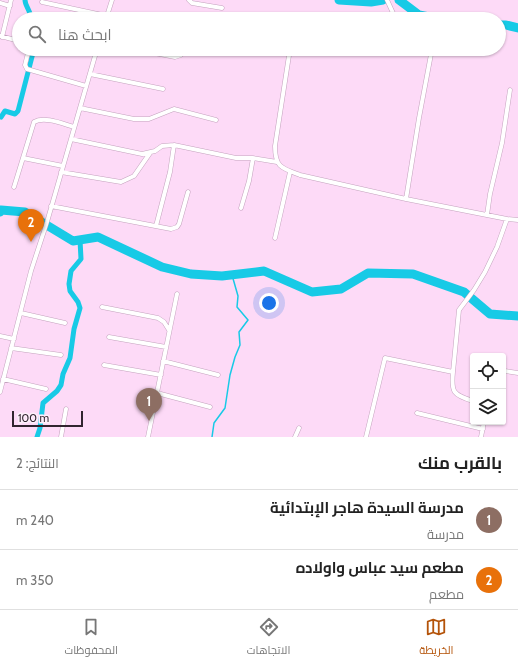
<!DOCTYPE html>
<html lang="ar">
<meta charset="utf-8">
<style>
:root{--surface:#fff;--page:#f6f6f6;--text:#222;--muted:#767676;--line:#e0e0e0;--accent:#b45309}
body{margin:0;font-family:Cabin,Cairo,sans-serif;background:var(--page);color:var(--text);direction:rtl}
.controls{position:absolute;right:12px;bottom:12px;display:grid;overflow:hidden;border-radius:4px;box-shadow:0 1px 3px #0004}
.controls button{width:36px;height:36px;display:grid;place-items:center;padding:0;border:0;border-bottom:1px solid var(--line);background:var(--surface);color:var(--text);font:20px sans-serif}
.scale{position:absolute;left:12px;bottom:10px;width:71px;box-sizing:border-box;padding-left:4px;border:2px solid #31242f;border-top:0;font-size:11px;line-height:14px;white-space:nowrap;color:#31242f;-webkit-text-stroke:3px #fdeffa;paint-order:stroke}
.you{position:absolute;left:269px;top:303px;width:14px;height:14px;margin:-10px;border:3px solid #fff;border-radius:50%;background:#1a73e8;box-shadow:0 0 0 6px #1a73e833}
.badge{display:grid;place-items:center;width:26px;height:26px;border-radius:50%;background:var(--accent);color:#fff;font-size:13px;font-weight:700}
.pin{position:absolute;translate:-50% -33px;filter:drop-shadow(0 1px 2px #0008)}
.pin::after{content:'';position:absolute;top:21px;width:14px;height:12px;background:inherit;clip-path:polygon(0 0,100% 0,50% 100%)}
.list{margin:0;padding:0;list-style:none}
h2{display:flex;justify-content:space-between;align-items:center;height:52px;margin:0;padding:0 16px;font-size:17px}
h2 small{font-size:13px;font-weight:400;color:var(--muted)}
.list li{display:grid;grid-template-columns:26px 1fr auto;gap:12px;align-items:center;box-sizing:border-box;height:60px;padding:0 16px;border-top:1px solid var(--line)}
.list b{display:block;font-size:15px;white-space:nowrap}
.list p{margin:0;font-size:13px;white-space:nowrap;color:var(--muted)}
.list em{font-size:13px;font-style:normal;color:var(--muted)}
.icon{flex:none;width:22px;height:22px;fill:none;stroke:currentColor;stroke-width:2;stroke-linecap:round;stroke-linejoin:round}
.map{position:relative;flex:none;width:518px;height:437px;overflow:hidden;direction:ltr}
.search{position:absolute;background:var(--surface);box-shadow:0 1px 3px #0004;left:12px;right:12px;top:12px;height:44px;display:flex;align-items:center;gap:10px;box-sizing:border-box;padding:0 14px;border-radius:22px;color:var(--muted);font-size:15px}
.sheet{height:172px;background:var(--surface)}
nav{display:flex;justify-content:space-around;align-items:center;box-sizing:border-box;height:56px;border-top:1px solid var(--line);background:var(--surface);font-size:11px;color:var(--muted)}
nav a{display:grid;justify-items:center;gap:2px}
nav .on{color:var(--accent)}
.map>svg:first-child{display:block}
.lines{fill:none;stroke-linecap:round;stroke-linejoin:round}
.stream{stroke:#17cae6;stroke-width:1.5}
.canal{stroke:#17cae6;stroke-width:5}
.river{stroke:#17cae6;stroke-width:9}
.minor-casing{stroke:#c4a3be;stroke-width:5}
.minor{stroke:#fff;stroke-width:4}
</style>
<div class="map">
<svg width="518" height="437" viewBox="0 0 518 437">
<rect width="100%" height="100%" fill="#fddaf7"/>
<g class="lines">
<path class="stream" d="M212 437 214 423 225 408 230 375 235 357 240 345 239 332 248 320 237 307 238 296 232 275"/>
<path class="canal" d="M25 0C25 5 29 9 30 14L27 19
M1 117 5 111 15 114 18 111 34 49
M37 437 40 428 43 403 57 391 61 385 63 374 70 358 74 329 80 308 78 302 70 291 69 284 71 271 81 259 80 240"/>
<path class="river" d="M339 0 371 2 383 0
M399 0 419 15 439 19
M499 25H506L518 28
M0 212 1 210 25 212 73 241 98 237 162 267 191 274 222 276 264 271 312 292 341 289 368 273 413 274 464 292 490 314 518 316"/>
<defs>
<path id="minor" d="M189 0 192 3 222 8
M387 0 393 13 399 19
M42 2 107 16
M0 3 10 6
M106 19 112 0
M0 36 19 41
M2 37 11 0
M29 49 25 65 27 69 86 86
M134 49 175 57 181 55 183 49
M206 49H207
M290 49 275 146C275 167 281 168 300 175L406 199
M432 49 419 118 406 199 507 219 497 247 485 272 474 290 459 310 453 372
M90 74 163 89
M80 108 134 119H149L174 109 216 120
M71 139 142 154 155 151 162 146 174 145 236 158H253L277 162
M23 158 63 166
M61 172 121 182 134 176 150 153
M14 187 34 122C45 116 63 124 74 127
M51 206 171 229 177 227 179 224 188 192
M241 208 249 181 253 158
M487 215 490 194 502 143 510 90
M507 219 518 220
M156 226 170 172 174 145
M275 238 290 172
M102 307 158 318 164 322 169 330
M21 313 65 323
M0 336 14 339
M109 337 166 347
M11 348 61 355
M163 361 218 375
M104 365 161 375
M503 373 505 371 518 373
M3 379 46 389
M0 392 31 271 47 222 97 49
M157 393 210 407
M417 413 483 429
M61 437 66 409
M148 437 177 294
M295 437 299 428
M366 437 385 358 453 372C451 392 453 395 473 401
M481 437 484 422"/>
</defs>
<use href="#minor" class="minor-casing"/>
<use href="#minor" class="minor"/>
</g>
</svg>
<div class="controls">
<button><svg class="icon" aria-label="locate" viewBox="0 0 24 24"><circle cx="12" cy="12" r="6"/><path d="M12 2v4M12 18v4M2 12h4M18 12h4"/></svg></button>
<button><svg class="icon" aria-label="layers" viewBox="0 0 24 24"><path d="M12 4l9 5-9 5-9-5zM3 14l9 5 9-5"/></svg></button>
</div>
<div class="scale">100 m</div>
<div class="you"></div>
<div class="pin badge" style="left:149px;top:421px;background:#8d6e63">1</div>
<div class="pin badge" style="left:31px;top:242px;background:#e8710a">2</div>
<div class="search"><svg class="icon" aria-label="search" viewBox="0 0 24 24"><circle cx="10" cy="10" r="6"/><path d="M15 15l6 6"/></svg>ابحث هنا</div>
</div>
<section class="sheet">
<h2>بالقرب منك<small>النتائج: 2</small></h2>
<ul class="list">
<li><span class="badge" style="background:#8d6e63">1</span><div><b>مدرسة السيدة هاجر الإبتدائية</b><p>مدرسة</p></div><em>240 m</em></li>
<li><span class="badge" style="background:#e8710a">2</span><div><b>مطعم سيد عباس واولاده</b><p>مطعم</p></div><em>350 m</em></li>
</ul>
</section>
<nav>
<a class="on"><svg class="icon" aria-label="map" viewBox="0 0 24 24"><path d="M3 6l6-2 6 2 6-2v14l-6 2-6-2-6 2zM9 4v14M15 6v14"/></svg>الخريطة</a>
<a><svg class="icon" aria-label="directions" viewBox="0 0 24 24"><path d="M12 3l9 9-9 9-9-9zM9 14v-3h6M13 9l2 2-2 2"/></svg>الاتجاهات</a>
<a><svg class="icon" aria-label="saved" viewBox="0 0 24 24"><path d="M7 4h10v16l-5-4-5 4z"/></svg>المحفوظات</a>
</nav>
